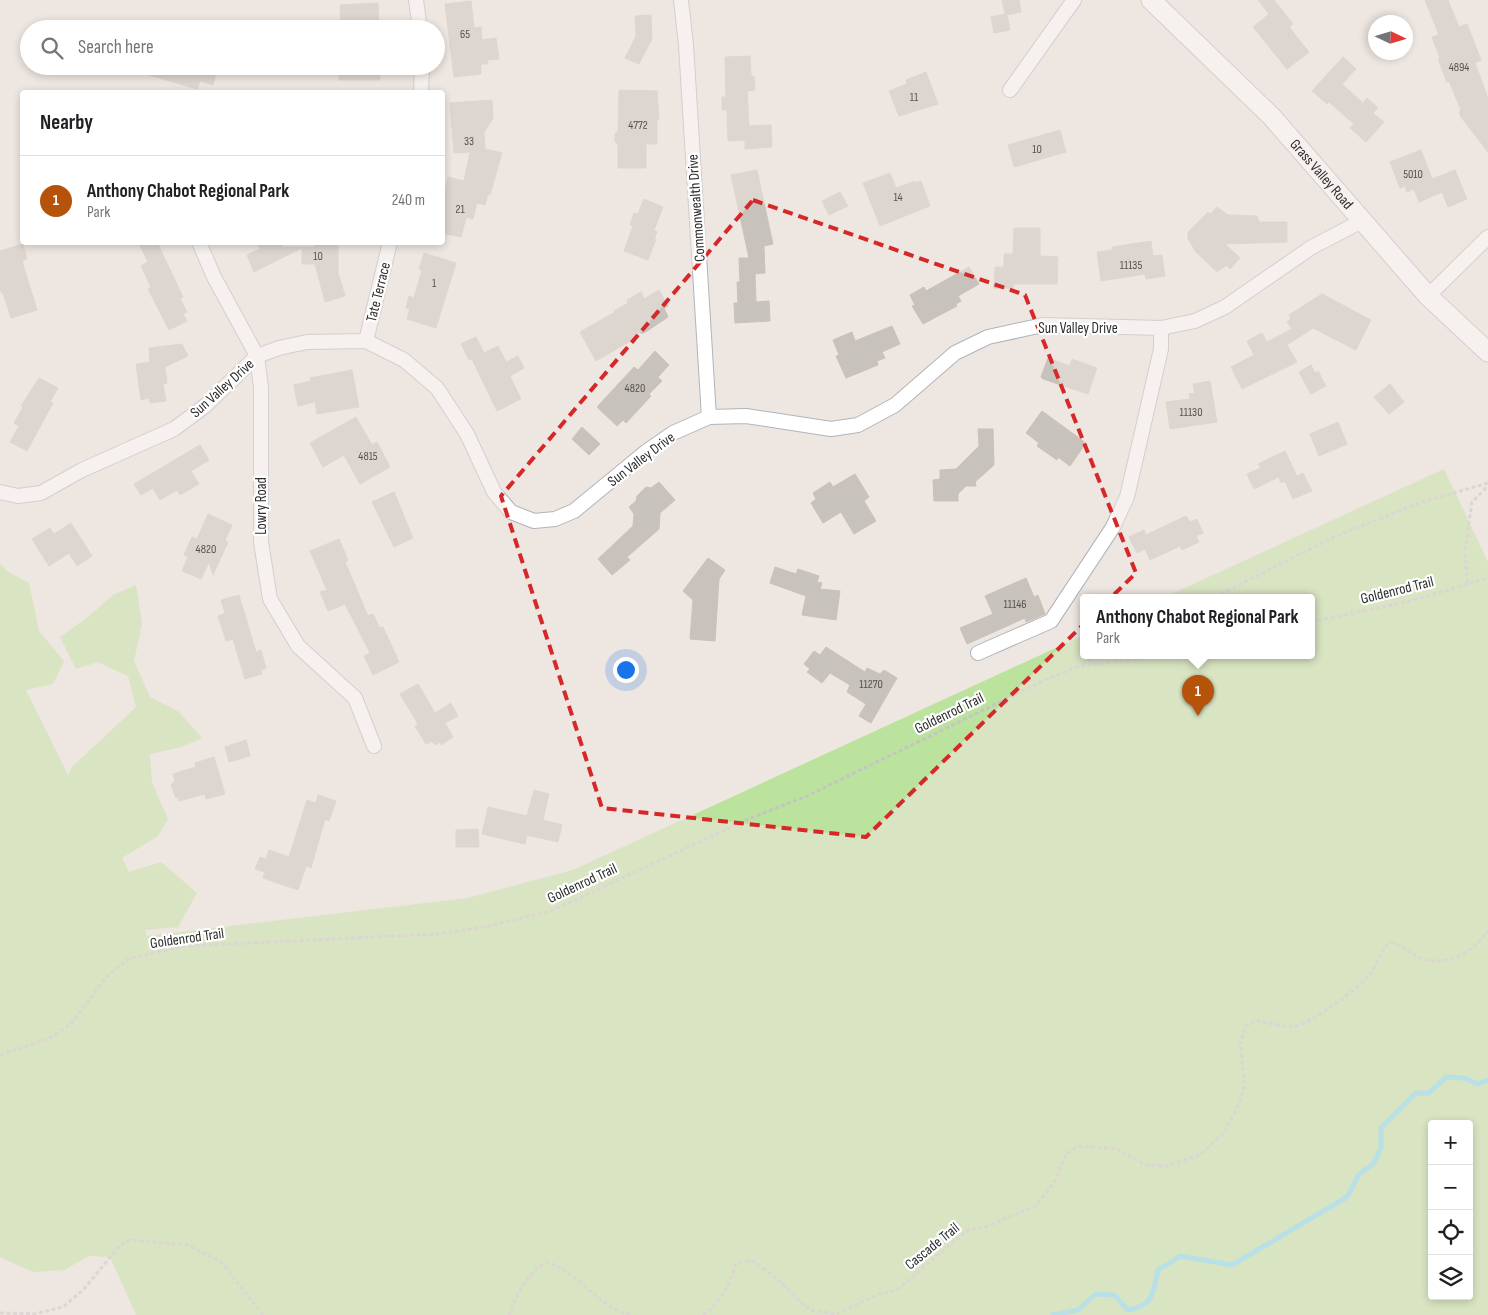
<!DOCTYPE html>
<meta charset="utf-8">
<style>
:root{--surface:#fff;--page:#f6f6f6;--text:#202124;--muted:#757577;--line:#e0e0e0;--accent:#b45309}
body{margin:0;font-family:"Sofia Sans Condensed",sans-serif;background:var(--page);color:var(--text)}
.controls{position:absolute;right:15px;bottom:15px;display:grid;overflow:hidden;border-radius:5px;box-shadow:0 2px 8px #0003}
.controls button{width:45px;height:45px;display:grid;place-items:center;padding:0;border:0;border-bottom:1px solid var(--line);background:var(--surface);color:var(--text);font:25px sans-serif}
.compass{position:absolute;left:1368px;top:15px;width:45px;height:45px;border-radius:50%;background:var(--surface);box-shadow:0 2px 8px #0003;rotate:94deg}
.you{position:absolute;left:625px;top:669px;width:18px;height:18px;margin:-12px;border:4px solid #fff;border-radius:50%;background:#1a73e8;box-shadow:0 0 0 8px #1a73e833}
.badge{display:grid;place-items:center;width:32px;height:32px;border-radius:50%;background:var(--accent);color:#fff;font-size:16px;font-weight:700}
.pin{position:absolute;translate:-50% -41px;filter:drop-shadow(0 1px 2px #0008)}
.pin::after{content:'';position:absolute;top:26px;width:18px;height:15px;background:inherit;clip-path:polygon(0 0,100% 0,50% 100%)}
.popup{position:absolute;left:1080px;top:594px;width:235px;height:65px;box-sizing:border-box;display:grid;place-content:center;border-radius:5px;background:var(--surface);filter:drop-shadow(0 1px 4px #0005);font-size:16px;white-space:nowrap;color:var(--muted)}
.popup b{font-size:19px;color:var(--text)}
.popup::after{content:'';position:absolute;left:50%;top:100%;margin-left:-10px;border:10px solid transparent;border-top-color:var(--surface)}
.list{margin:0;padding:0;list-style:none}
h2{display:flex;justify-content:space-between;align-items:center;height:65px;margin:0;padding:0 20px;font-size:21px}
h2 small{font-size:16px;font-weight:400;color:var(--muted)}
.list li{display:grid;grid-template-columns:32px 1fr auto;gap:15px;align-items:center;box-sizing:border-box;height:90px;padding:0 20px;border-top:1px solid var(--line)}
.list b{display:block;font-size:19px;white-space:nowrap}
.list p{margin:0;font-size:16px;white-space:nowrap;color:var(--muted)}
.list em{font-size:16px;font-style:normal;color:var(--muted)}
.icon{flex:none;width:28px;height:28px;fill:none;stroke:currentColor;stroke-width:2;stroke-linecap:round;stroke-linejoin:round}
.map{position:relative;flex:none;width:1488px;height:1315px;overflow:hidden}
.search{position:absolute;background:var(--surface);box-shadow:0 2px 8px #0003;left:20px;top:20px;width:425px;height:55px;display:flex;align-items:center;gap:12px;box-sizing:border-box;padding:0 18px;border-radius:28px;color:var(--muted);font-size:19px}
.panel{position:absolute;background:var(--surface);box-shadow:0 2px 8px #0003;left:20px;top:90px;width:425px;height:155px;border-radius:5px}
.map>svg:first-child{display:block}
.green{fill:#bce39d;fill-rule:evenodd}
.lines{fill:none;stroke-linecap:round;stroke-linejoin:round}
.stream{stroke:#75daee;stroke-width:5}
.building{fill:#c7c2bb;stroke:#cac2b9}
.minor-casing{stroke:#b0b4bd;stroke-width:16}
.secondary-casing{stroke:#b0b4bd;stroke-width:21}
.path{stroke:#c4c4c4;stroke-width:3;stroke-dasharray:4 2.5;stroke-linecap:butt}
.minor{stroke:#fff;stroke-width:14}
.secondary{stroke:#fff;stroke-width:19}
.marked{fill:none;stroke:#d62828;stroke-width:4;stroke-dasharray:10 6;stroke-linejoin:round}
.labels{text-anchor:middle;stroke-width:4.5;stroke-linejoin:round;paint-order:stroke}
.number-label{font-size:12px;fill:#545250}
.street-label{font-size:15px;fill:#2d2d2d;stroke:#fff}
</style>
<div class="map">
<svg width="1488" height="1315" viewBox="0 0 1488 1315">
<rect width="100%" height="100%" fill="#eee6e0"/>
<path class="green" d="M1444 469 1488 562V1315H136L110 1257 89 1256 64 1270 33 1272 0 1257V563L7 571 29 583 39 631 64 661 53 684 26 690 68 775 72 767 136 707 128 676 98 662 76 669 60 637 88 617 113 595 136 585 142 624 134 661 150 697 179 712 202 738 182 747 150 754 152 782 168 819 158 836 122 858 129 872 161 862 197 893 178 927 145 930 147 936 468 898 573 870 1084 635V655H1312V597H1165ZM1432 1124H1469V1296H1432Z"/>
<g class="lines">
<path class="stream" d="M1053 1315 1078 1310 1096 1294 1114 1295 1128 1310C1154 1306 1153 1292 1158 1270L1180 1256 1232 1265 1347 1197 1359 1174 1373 1164 1381 1148V1128L1416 1093H1429L1446 1077 1464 1078 1478 1084 1488 1080"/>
</g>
<path class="building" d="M1002 0H1019L1021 12 1007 15 1010 30 994 33 991 17 1005 14Z
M1258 0H1274L1293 24 1289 27 1309 52 1287 69 1253 27 1269 14Z
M1425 0H1448L1459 27 1467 24 1481 60 1475 63 1488 98V152L1461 117 1459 112 1461 110 1449 81 1447 82 1438 59 1440 58 1432 37 1439 35Z
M471 1 474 28 481 27 482 40 496 38 499 59 487 60 488 64H481V74L454 77 445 4Z
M378 3 379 29 341 28 340 5Z
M651 15 652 39 639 64 625 58 636 36 635 16Z
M750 56 751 76H754L755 90 747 91 749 126 771 125 772 147 745 149V140L728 141 727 110H722V97H726L725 57Z
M1343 57 1356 69 1342 84 1363 103 1367 98 1378 108 1373 113 1384 122 1366 142 1350 128 1354 124 1329 102 1327 104 1312 91Z
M133 66H218L213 85 200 81 197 89 132 70Z
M338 66H380V80H339Z
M926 72 938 104 899 116 889 91 907 84 906 80Z
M619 90 657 91 659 120H657V144H646V168H618V145L615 141V134L618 131Z
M492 100 493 118 484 132 485 149 502 153 490 195 488 194 485 205 477 203 473 219 466 217 461 237 442 233V203L448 177 464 181 470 152 454 153 450 103Z
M1060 130 1066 152 1014 167 1008 145Z
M1421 150 1432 179 1455 170 1467 199 1448 207 1442 192 1419 202 1414 189 1407 192 1405 186 1400 188 1390 162Z
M757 170 773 244 764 246 765 273 755 274 756 302 769 301 770 321 735 323 734 303H738L737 282H740L739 258H749L731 175Z
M890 173 896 188 915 181V183L921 181 930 206 880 226 863 183Z
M840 192 848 206 829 215 822 201Z
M644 199 663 207 654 230 657 232 654 239H656L648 260 624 251 633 226 630 225 634 213 638 214Z
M1217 207 1228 215 1257 216 1259 222H1287V242L1225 244 1240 258 1230 269 1227 265 1217 272 1196 252 1188 239V232L1208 212 1210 214Z
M1014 228H1040V256L1058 257 1057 284H1013V288H994L995 267H1004V254H1013Z
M1151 241 1153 256 1162 255 1165 276 1146 279 1145 274 1101 281 1097 252 1112 250V247Z
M138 242H157L183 297 180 298 187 312 183 314 187 321 169 330 148 289 151 287 141 266 148 262Z
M257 242H280L282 247H315L313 242H338V273L345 296 325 302 315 264H302V248L254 272 247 255 260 249Z
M23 244 27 259 22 261 37 310 11 318 4 296 0 290V251Z
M424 253 456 263 436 328 407 319 410 309 406 308 409 296 414 298 422 270 419 269Z
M969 267 979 284 958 296 961 301 956 304 957 306 923 324 912 306 915 305 910 295 924 287 926 291Z
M659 290 668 306 664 308 668 317 644 333H636L639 336 596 361 580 332 615 312 614 311 628 303 627 300 641 292 644 299Z
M1322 294 1371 320 1356 350 1313 328 1287 345 1297 362 1242 389 1231 367 1254 355 1247 341 1262 333 1267 342 1292 329 1287 322 1291 318 1289 315Z
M892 326 900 344 882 352 885 358 877 361 878 365 846 378 836 356 839 355 833 340 852 332 855 341Z
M476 337 484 353 498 346 506 362 518 356 524 368 510 376 521 399 497 411 472 359 469 360 461 344Z
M182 344 188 356 165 367 167 383 163 384 166 401 150 403 149 398 141 400 136 364 150 362 149 348Z
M655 351 669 365 658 377 662 381 649 394 651 396 626 423 623 420 617 426 597 407 634 367 638 370Z
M1048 358 1070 366 1072 359 1097 368 1088 394 1043 379 1041 377Z
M1311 365 1315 373 1318 371 1326 386 1311 394 1299 372Z
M352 370 359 407 317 414 315 402 298 406 294 385 311 381 310 378Z
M39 378 58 388 50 402 53 403 27 451 10 442 19 426 14 423 23 407 21 406Z
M1210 381 1217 422 1170 429 1166 402 1190 399 1189 394 1195 393 1193 384Z
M1390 384 1404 402 1389 414 1374 397Z
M1042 411 1086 443 1070 466 1058 457 1057 460 1037 446 1039 443 1026 433Z
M356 417 372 445 377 442 390 467 360 484 344 455 323 467 310 443Z
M1338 422 1347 444 1319 456 1310 434Z
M582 427 600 444 589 455 572 439Z
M978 429H993L994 465 975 482 976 486H966L958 494V501H934L933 480 940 479V470L956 469 979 446Z
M200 445 209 460 191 471 199 484 180 495 177 490 160 500 153 488 141 495 134 484Z
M1285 451 1297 476 1303 473 1312 491 1293 499 1285 481 1281 483 1279 477 1254 489 1247 474 1261 468 1258 464Z
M855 474 869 497 864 501 876 521 854 534 841 512 823 523 811 503 816 499 813 493 830 482 833 487Z
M659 482 675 500 660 513 659 529 627 557 630 560 612 575 598 559 633 526 634 514 629 507 636 501 637 496 646 487 651 488Z
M394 492 413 538 394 547 372 502Z
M208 514 232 525 225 540 228 542 213 575 209 562 201 579 182 571 188 557 184 555 192 537 197 539Z
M1186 516 1190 522 1197 519 1203 533 1196 536 1199 542 1182 550 1180 546 1150 560 1145 549 1137 553 1129 537 1144 530 1146 535Z
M71 523 92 556 77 566 69 553 49 566 32 539 50 528 54 534Z
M339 539 348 560 345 562 368 616 373 614 380 628 383 627 399 662 373 675 364 656 370 653 345 604 328 611 320 592 327 590 310 551Z
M708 558 725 570 719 579 715 641 690 639 693 600 683 591Z
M775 567 796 574 798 569 819 576 817 582 822 583 820 589 840 591 836 620 802 615 806 596 770 583Z
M1026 578 1034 597 1038 595 1045 614 1026 622 1025 618 967 644 960 628 993 614 985 596Z
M239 595 256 652 261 650 266 668 261 670 262 674 245 679 233 639 226 641 218 616 225 613 221 600Z
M826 647 865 672 867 668 880 674 884 670 897 678 871 723 859 716 866 704 847 692 850 685 830 673 822 683 807 672 810 669 804 664 814 651 820 655Z
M418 684 435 713 451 703 458 716 445 723 453 737 441 745 440 742 435 745 432 741 426 744 415 726 418 724 400 694Z
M246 740 250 756 229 762 225 747Z
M214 757 225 794 206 799 205 794 179 801 178 797 176 798 171 785 175 781 173 774 196 767 195 763Z
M534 790 549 794 543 820 562 825 558 842 527 835 525 844 482 834 488 807 527 816Z
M318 795 336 801 329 821 325 819 311 868 306 866 298 890 263 878 265 872 255 869 260 857 266 859 269 850 289 857 307 800 316 803Z
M478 829 479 847H456V830Z"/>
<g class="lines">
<defs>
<path id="minor" d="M416 0 420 29
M681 0 686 45 709 417
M1010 90 1074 0
M421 92 422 66
M199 242 214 277 257 356 261 387V542L270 599 298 646 355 698 374 746
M1428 296 1488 237
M366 341 390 242
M0 492 18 496 41 493 82 470 174 429 205 406 257 356 279 348 307 342 366 341 404 360 437 388 467 434 494 492 511 512 534 521 555 519 574 511 647 451 673 433 709 417 746 416 831 429 858 425 895 405 955 353 988 337 1043 325 1161 328 1195 321 1225 307 1312 247 1362 221
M978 653 1051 621 1113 527 1127 497 1161 349V328"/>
<g id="secondary">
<path id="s1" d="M1151 0 1272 117 1428 296 1488 352"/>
</g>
</defs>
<use href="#minor" class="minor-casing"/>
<use href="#secondary" class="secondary-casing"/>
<path class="path" d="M1467 583 1465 550 1472 502 1488 486
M1215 597 1334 537 1422 502 1488 483
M1312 622 1414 600 1488 578
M1082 664 1101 655
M0 1055 48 1039 72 1023 107 976 130 958 187 946 437 934 479 928 551 911 751 818 807 796 1045 680 1079 666 1168 655
M0 1313 35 1314 63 1307 84 1289 120 1245 130 1240 188 1245 221 1262 263 1315
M509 1315C517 1294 527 1273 546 1262 579 1271 597 1307 630 1315
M703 1315C722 1302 729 1284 736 1264L745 1261H753L781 1282 809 1310 836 1314 879 1294 897 1290 969 1229 985 1227 1036 1206 1056 1179 1066 1154 1079 1146 1117 1149 1145 1165 1166 1166 1200 1155 1225 1131 1240 1102 1245 1084 1240 1044 1246 1026 1257 1020C1269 1023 1283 1028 1296 1026 1312 1023 1355 990 1367 978 1377 967 1378 952 1390 942 1400 944 1405 950 1414 955 1443 970 1470 955 1488 931"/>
<use href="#minor" class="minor"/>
<use href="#secondary" class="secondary"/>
</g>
<path d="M0 0H1488V1315H0ZM753 200 1025 295 1136 573 866 837 602 808 501 496Z" fill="#eee6e0" fill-opacity=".55" fill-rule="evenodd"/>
<path class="marked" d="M753 200 1025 295 1136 573 866 837 602 808 501 496Z"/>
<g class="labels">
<g class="number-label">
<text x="465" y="38">65</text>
<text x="1459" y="71">4894</text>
<text x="914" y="101">11</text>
<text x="638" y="129">4772</text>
<text x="469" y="145">33</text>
<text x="1037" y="153">10</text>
<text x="1413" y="178">5010</text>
<text x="898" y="201">14</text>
<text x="460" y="213">21</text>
<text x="318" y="260">10</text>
<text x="1131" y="269">11135</text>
<text x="434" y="287">1</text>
<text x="635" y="392">4820</text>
<text x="1191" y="416">11130</text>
<text x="368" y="460">4815</text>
<text x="206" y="553">4820</text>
<text x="1015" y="608">11146</text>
<text x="871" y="688">11270</text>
</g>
<g class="street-label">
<text dy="5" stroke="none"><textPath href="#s1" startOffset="244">Grass Valley Road</textPath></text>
<text transform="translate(696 208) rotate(-94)" y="5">Commonwealth Drive</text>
<text transform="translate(378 292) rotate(-76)" y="5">Tate Terrace</text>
<text x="1078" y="333">Sun Valley Drive</text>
<text transform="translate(222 388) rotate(-42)" y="5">Sun Valley Drive</text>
<text transform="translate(641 459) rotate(-37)" y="5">Sun Valley Drive</text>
<text transform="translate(261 506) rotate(-90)" y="5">Lowry Road</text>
<text transform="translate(1397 590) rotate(-14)" y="5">Goldenrod Trail</text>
<text transform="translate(949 713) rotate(-26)" y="5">Goldenrod Trail</text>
<text transform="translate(582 883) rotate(-25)" y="5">Goldenrod Trail</text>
<text transform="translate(187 938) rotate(-8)" y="5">Goldenrod Trail</text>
<text transform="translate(932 1246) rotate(-39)" y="5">Cascade Trail</text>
</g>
</g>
</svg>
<div class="controls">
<button>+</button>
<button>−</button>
<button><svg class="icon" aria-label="locate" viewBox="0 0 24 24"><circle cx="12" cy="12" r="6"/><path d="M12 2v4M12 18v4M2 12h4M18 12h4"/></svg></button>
<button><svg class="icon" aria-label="layers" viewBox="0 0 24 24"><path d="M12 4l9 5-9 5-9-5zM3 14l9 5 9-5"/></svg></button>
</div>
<svg class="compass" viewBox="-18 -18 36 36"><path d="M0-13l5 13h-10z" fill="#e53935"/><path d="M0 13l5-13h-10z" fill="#757577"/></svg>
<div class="you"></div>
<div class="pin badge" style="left:1198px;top:716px">1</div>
<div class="popup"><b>Anthony Chabot Regional Park</b>Park</div>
<div class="search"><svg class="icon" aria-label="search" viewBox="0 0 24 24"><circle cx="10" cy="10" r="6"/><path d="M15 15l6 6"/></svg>Search here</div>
<section class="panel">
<h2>Nearby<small></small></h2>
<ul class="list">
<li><span class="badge">1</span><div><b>Anthony Chabot Regional Park</b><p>Park</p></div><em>240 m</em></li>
</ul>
</section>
</div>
